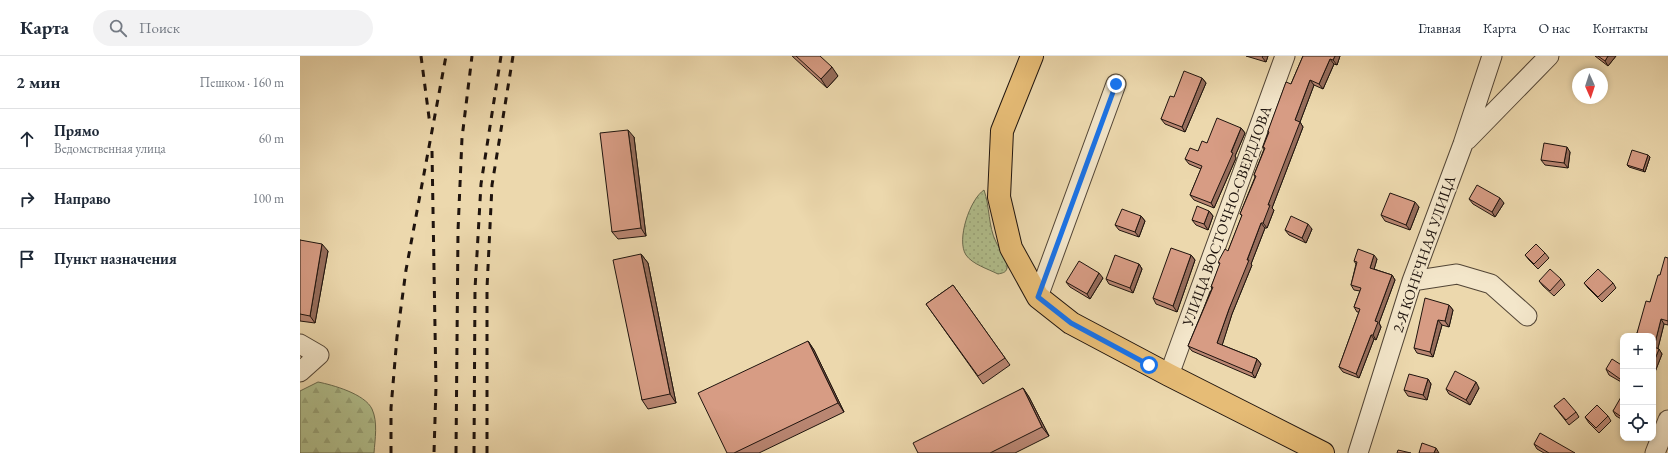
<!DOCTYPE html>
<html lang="ru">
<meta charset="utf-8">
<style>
:root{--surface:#fff;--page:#f2f2f3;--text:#1f2937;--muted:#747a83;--line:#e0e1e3}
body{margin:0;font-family:"EB Garamond",serif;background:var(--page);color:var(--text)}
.controls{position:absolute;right:12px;bottom:12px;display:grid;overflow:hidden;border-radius:8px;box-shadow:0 2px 6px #0003}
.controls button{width:36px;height:36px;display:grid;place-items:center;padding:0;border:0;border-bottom:1px solid var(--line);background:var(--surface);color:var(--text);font:20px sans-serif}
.compass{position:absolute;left:1272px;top:12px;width:36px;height:36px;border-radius:50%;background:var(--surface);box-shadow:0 2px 6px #0003;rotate:177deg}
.stop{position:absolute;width:12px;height:12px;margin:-9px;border:3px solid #1a73e8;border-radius:50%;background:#fff}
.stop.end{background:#1a73e8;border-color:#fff;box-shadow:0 1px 4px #0008}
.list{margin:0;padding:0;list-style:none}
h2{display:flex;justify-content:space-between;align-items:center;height:52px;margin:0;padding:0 16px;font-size:17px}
h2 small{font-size:13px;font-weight:400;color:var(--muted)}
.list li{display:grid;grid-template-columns:26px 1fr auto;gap:12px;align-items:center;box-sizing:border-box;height:60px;padding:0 16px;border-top:1px solid var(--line)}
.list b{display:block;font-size:15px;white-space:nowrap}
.list p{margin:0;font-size:13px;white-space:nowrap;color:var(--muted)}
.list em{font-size:13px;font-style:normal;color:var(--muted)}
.icon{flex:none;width:22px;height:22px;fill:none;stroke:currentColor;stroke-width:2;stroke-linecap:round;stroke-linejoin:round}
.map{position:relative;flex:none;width:1368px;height:397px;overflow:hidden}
header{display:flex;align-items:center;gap:24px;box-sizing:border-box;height:56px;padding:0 20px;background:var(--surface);border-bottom:1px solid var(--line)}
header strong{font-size:19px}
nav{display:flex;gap:22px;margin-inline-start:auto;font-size:14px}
.search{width:280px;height:36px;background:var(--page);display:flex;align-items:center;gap:10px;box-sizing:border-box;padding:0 14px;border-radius:22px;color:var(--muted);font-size:15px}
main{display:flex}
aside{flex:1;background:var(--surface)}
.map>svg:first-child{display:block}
.grass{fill:url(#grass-dots);stroke:#686a4e}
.forest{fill:url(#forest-firs);stroke:#686a4e}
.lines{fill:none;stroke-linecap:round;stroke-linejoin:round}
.minor-casing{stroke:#524536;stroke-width:21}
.major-casing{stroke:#1f140e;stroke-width:24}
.minor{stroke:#f3e6ca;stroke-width:19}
.major{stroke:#e6bc76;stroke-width:22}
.rail{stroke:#1f140e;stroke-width:3;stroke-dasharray:7 7;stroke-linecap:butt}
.wall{fill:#b98672;stroke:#1f140e}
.shaded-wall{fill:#966d5c;stroke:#1f140e}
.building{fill:#d79c84;stroke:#1f140e}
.route{stroke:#1a73e8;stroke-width:5}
.labels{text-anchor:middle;stroke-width:4;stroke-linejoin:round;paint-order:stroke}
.street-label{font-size:15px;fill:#1f140e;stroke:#f3e6ca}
</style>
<header>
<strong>Карта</strong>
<div class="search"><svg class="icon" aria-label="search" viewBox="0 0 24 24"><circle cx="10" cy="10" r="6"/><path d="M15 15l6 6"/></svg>Поиск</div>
<nav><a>Главная</a><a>Карта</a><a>О нас</a><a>Контакты</a></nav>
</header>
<main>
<aside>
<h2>2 мин<small>Пешком · 160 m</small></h2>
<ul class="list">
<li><svg class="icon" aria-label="ahead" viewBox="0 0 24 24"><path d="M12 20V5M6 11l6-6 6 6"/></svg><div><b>Прямо</b><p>Ведомственная улица</p></div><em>60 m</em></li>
<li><svg class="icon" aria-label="right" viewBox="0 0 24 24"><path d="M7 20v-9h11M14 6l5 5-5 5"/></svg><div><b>Направо</b></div><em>100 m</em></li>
<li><svg class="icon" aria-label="arrive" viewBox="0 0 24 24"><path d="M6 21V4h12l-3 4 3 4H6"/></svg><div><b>Пункт назначения</b></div></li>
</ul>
</aside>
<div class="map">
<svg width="1368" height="397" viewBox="0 0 1368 397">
<defs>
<pattern id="grass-dots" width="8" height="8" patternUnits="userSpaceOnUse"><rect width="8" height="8" fill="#b2c08e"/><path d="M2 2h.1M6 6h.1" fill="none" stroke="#99a479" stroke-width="1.8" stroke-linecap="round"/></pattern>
<pattern id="forest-firs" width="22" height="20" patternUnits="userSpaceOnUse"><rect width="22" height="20" fill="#b2c08e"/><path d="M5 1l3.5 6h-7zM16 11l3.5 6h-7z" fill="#99a479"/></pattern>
</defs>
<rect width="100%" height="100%" fill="#ecd8ad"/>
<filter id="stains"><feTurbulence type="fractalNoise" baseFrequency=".005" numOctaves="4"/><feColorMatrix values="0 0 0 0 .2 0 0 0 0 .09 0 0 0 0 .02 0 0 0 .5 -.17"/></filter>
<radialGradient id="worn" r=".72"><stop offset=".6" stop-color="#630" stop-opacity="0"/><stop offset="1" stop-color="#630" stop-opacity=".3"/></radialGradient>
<path class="grass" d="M684 134C690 151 688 170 696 186 699 193 709 204 707 212 706 217 702 217 698 218 688 213 672 208 666 199 656 184 670 143 684 134Z"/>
<path class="forest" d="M18 326C33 329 65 338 72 353 78 366 75 383 74 397H0V335Z"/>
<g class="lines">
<defs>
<path id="minor" d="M1167 84 1249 0
M1112 225 1157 218 1191 228 1227 260
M738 241 816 28
M0 288 19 299 0 316
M869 319 985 0
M1058 397 1112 225 1163 88 1192 0
M1355 397 1368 364"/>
<path id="major" d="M732 0 702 75 699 141 711 192 738 241 771 267 869 319 1023 397"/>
</defs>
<use href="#minor" class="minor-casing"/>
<use href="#major" class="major-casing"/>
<use href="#minor" class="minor"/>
<use href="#major" class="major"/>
<path class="rail" d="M121 0 130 69
M132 95 136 330 134 397
M91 397V352L97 281 106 214 146 0
M156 397 158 175 162 82 172 0
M174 397 175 233 181 128 201 0
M187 397V232L192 129 213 0"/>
</g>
<path class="wall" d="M492 0H520L538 20 527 32Z
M946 0H968L966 6Z
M1003 0H1040L1037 9 1034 8 1023 33 1014 29 1000 66 1003 71 972 152 974 154 967 172H965L951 208 952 209 932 258 922 289 957 303 961 308 955 322 892 295 888 290 912 232 911 231 920 209 918 206 928 195 942 160 940 158 955 121 954 119 964 93 963 91 968 77V75L991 28Z
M1295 0H1316L1308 10Z
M902 22 906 27 885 76 865 68 861 63 874 41Z
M941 72 945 77 935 100 936 102 914 152 894 144 890 139 901 113 889 108 885 103 898 95 907 87Z
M334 81 346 180 318 183 312 176Z
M1270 96 1268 112 1245 109 1241 104Z
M1348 99 1350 101 1345 116 1329 111 1327 109Z
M1169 143 1204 147 1195 161 1173 148Z
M1119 151 1110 174 1085 165 1081 159Z
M909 155 913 160 908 174 896 169 892 164Z
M841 160 845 165 839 181 819 174 815 169Z
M1012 173 1006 187 989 179 985 174Z
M0 184 28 195 15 267 0 265Z
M1245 197 1249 202 1238 213 1229 204 1225 199Z
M341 198 348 207 376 347 348 353 342 344Z
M891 199 895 204 877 256 856 248 853 242Z
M1368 202V269L1364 268 1358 292 1362 298 1355 316 1353 315V280H1339L1337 277 1350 246 1360 219Z
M1077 203 1074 213 1092 219 1095 224 1079 267 1081 271 1076 284 1074 283 1059 322 1043 316 1039 311 1059 256H1057L1054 251 1060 235 1054 234 1051 229 1056 208 1054 205Z
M839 208 842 213 833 237 809 228 806 223Z
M803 222 790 243 770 231 766 226Z
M1261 223 1265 229 1254 240 1243 230 1239 225Z
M1284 227H1313L1316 232 1302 246 1288 232Z
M653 229 710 309 683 328 626 248Z
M1149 249 1153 254 1149 271 1142 269 1133 301 1117 297 1114 292Z
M508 285 514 294 544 356 459 397H427Z
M1323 310V327L1309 319 1306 313Z
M1128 323 1131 328 1127 344 1108 340 1104 334Z
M723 332 729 341 749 380 715 397H618Z
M1179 332 1170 349 1149 338 1146 333Z
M1323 342V364L1316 360 1313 355Z
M1254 350 1276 356 1279 361 1269 369Z
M1308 360 1311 365 1299 377 1289 367 1285 361Z
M1234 388 1275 397H1244L1237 393Z"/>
<path class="shaded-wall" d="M963 0H968L966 6 962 1Z
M1035 0H1040L1037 9 1033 4Z
M1308 0H1316L1308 10 1305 5Z
M1030 3 1034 8 1023 33 1019 28Z
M532 11 538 20 527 32 521 23Z
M902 22 906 27 885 76 882 71Z
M1010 24 1014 29 1000 66 1003 71 972 152 974 154 967 172 963 167 968 149 995 64Z
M941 72 945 77 935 100 936 102 914 152 911 147Z
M328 74 334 81 346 180 341 172Z
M1267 91 1270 96 1268 112 1264 107Z
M1348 99 1350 101 1345 116 1343 114Z
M1200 142 1204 147 1195 161 1192 156Z
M1115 146 1119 151 1110 174 1106 169Z
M909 155 913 160 908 174 904 168Z
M841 160 845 165 839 181 835 176Z
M961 167 965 172 951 208 952 209 932 258 921 293 917 287 929 253Z
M1008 168 1012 173 1006 187 1002 182Z
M22 188 28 195 15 267 10 260Z
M341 198 348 207 376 347 370 338Z
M891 199 895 204 877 256 873 250Z
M1074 199 1077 203 1073 217 1070 212Z
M839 208 842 213 833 237 830 232Z
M799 217 803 222 790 243 787 238Z
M1092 219 1095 224 1079 267 1081 271 1076 284 1073 279 1075 265Z
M1149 249 1153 254 1149 271 1145 265Z
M1361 263 1364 268 1357 296 1354 291Z
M1138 264 1142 269 1133 301 1130 296Z
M1071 279 1074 283 1059 322 1056 318Z
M508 285 514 294 544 356 538 347Z
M1359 293 1362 298 1355 316 1353 312V308Z
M957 303 961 308 955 322 952 317Z
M1323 318V326L1320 323Z
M1128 323 1131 328 1127 344 1123 339Z
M1176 326 1179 332 1170 349 1166 344Z
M723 332 729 341 749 380 742 371Z
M1136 392 1139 397H1134Z"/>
<path class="building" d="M496 0H520L532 11 521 23Z
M1003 0H1035L1033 4 1030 3 1019 28 1010 24 995 64 1000 66 968 149H970L963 167H961L947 204H949L929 253 917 287 957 303 952 317 888 290 913 231H911L920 207 918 206 925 193 928 195 942 159 940 158 956 120 954 119 965 92 963 91 969 76 968 75 986 26 991 28Z
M1298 0H1308L1305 5Z
M884 15 902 22 882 71 861 63 870 40 874 41Z
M917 62 941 72 931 96 933 97 911 147 890 139 902 110 885 103 890 92 898 95 902 85 907 87Z
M328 74 341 172 312 176 300 77Z
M1244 87 1267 91 1264 107 1241 104Z
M1332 94 1348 99 1343 114 1327 109Z
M1177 129 1200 142 1192 156 1169 143Z
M1090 137 1115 146 1106 169 1081 159Z
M897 150 909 155 904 168 892 164Z
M822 153 841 160 835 176 815 169Z
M991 160 1008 168 1002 182 985 174Z
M0 184 22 188 10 260 0 258Z
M1236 188 1245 197 1234 208 1225 199Z
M871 192 891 199 873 250 853 242Z
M1058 193 1074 199 1070 212 1092 219 1075 265 1078 266 1073 279H1071L1056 318 1039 311 1060 253 1054 251 1061 232 1051 229 1057 206 1054 205Z
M341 198 370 338 342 344 313 204Z
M815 199 839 208 830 232 806 223Z
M1365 201 1368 202V265L1361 263 1354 291 1359 293 1353 308V280H1339L1340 278 1337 277 1346 245 1350 246 1358 219H1360Z
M779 205 799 217 787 238 766 226Z
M1250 213 1261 223 1250 235 1239 225Z
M1298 213 1313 227 1298 241 1284 227Z
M653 229 705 302 678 320 626 248Z
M1125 242 1149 249 1145 265 1138 264 1130 296 1114 292Z
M508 285 538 347 434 397H427L398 337Z
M1312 303 1323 310V318L1320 323 1306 313Z
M1155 315 1176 326 1166 344 1146 333Z
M1109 318 1128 323 1123 339 1104 334Z
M723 332 742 371 690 397H618L613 387Z
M1321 341 1323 342V362L1313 355Z
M1264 342 1276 356 1266 364 1254 350Z
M1297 349 1308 360 1296 372 1285 361Z
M1240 377 1275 397H1249L1234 388Z
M1122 387 1136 392 1134 397H1119Z
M1098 394 1111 397H1097Z"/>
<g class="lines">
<path class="route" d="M816 28 738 241 771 267 849 309"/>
</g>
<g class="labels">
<g class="street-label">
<text transform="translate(927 160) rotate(-70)" y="5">УЛИЦА ВОСТОЧНО-СВЕРДЛОВА</text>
<text transform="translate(1124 198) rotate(-71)" y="5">2-Я КОНЕЧНАЯ УЛИЦА</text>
</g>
</g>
<rect width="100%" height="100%" filter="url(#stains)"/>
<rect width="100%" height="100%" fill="url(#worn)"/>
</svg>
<div class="controls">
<button>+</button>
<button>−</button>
<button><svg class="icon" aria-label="locate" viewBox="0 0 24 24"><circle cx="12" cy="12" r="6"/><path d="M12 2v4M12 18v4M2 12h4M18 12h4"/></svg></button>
</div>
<svg class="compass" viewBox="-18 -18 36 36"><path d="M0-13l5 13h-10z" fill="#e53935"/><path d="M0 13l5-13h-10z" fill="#747a83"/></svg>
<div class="stop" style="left:849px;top:309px"></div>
<div class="stop end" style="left:816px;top:28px"></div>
</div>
</main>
